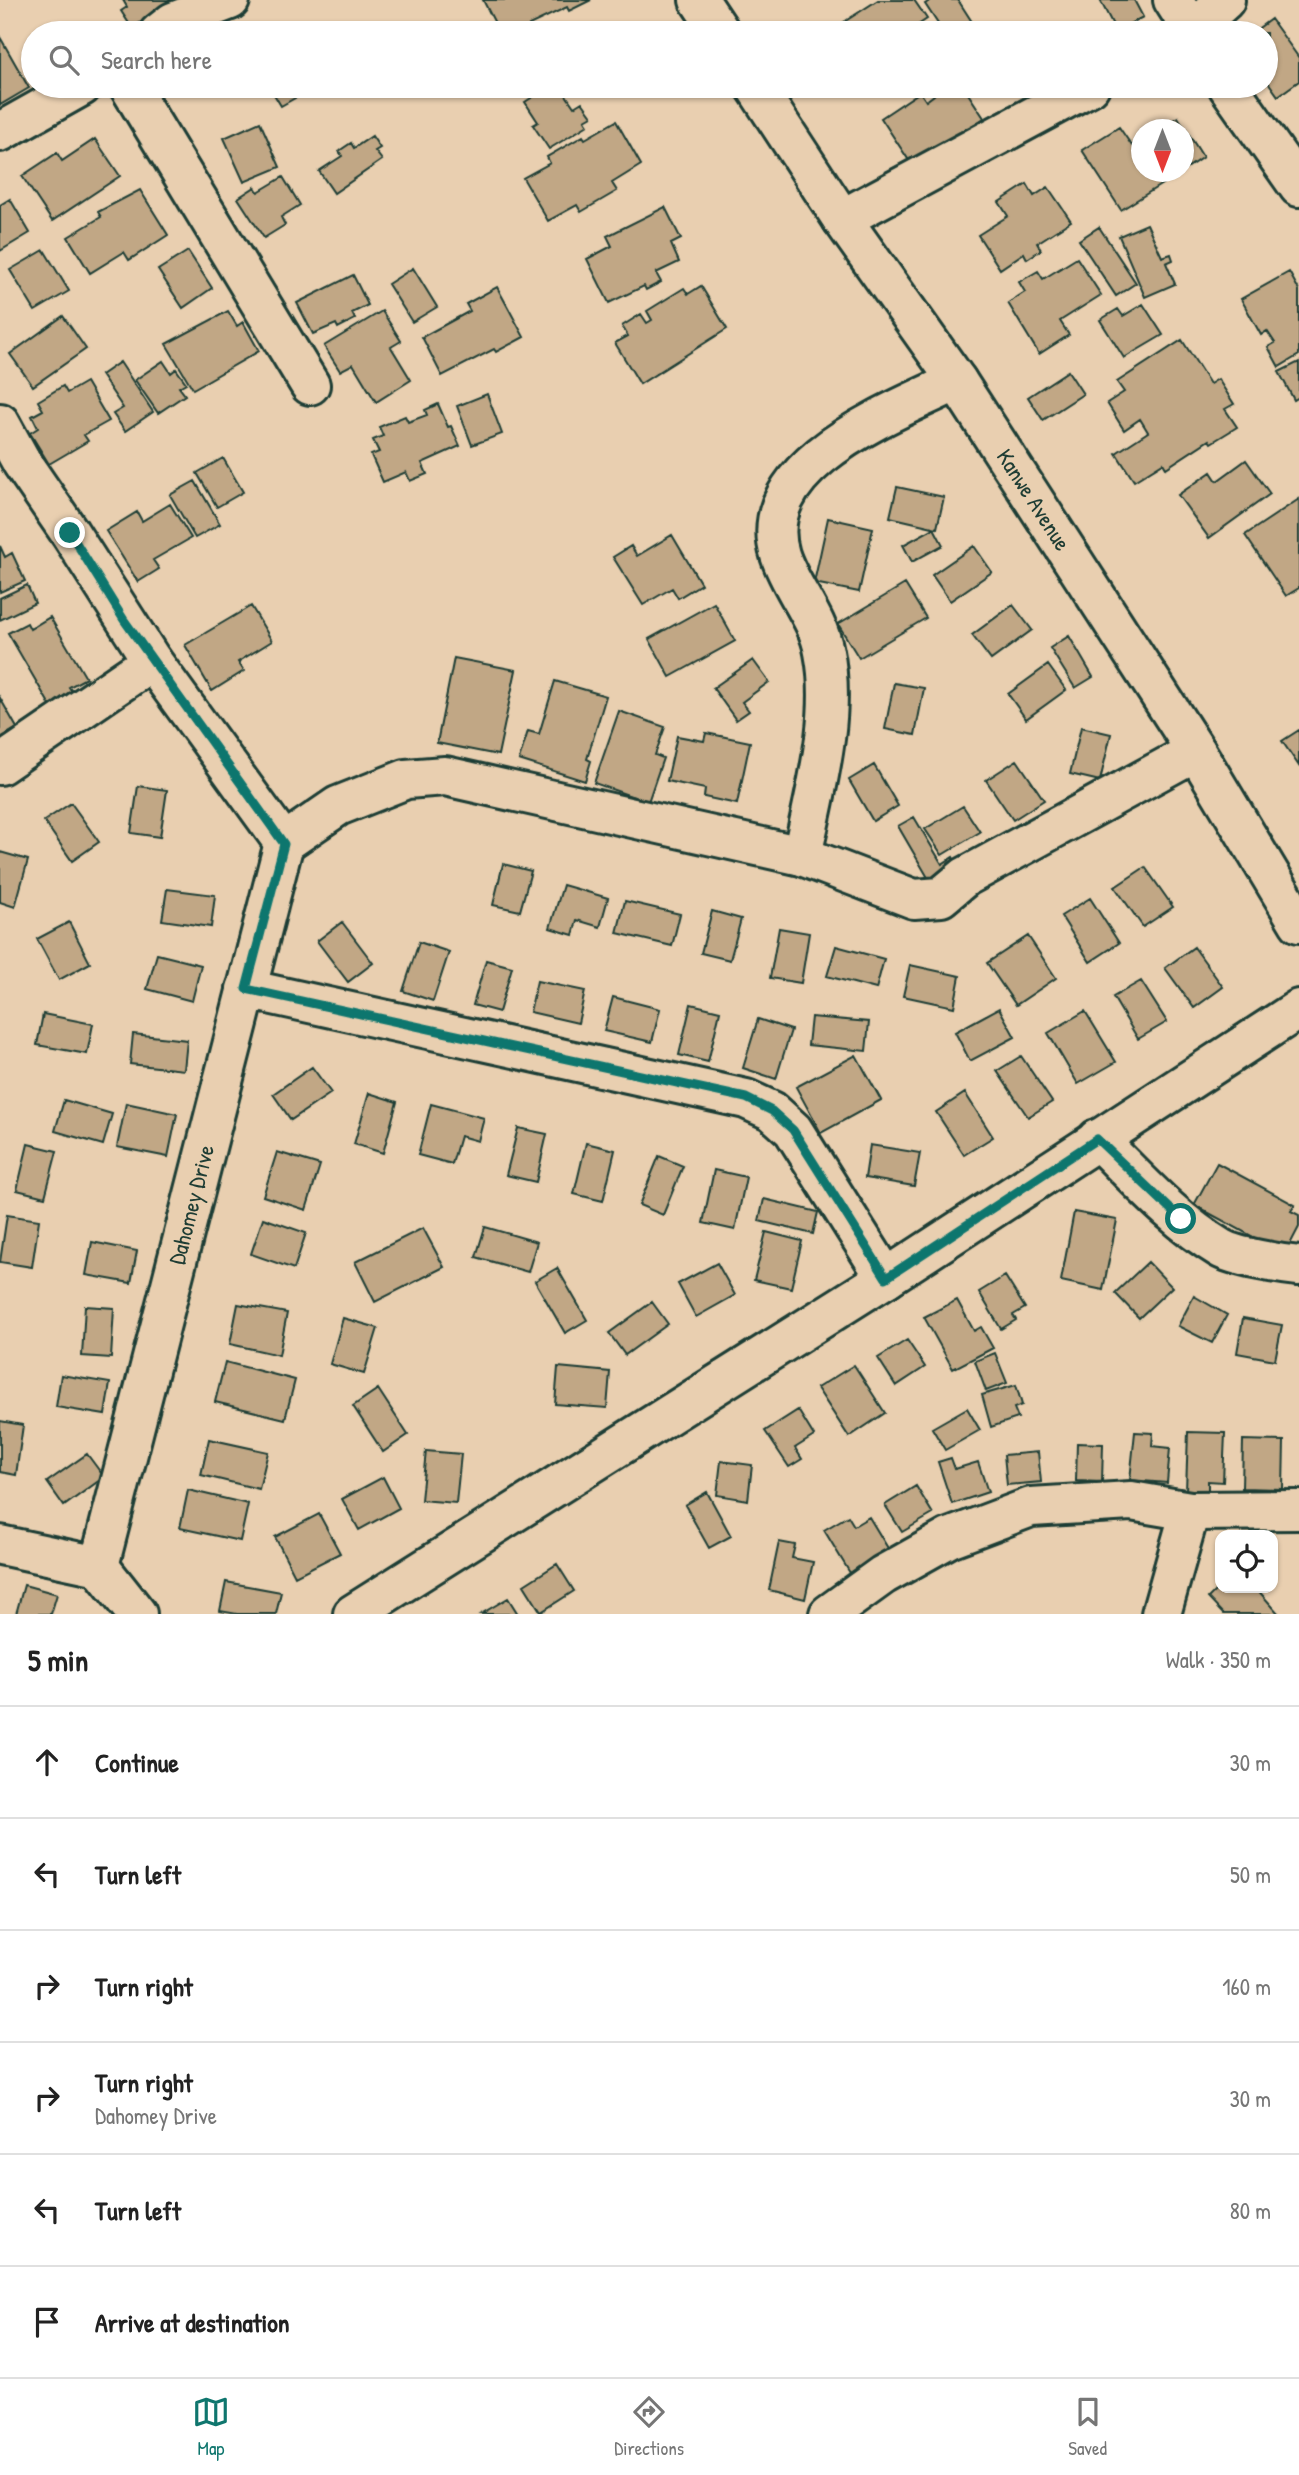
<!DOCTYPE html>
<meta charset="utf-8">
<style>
:root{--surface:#fff;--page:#f6f6f6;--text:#222;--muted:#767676;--line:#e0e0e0;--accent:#0f766e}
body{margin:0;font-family:"Patrick Hand",sans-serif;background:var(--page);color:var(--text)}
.controls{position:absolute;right:21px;bottom:21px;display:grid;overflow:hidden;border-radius:14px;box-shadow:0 2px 5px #0004}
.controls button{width:63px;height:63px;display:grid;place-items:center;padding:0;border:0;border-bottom:2px solid var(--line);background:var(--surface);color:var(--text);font:35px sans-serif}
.compass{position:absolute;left:1131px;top:119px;width:63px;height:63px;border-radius:50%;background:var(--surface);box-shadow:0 2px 5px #0004;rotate:180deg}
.stop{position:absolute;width:21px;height:21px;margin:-16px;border:5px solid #0f766e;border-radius:50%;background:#fff}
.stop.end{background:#0f766e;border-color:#fff;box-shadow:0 2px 7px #0008}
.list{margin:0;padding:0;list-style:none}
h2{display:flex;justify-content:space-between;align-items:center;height:91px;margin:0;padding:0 28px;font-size:30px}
h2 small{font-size:23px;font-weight:400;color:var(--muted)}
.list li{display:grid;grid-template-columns:46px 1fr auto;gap:21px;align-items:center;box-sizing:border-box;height:112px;padding:0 28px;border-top:2px solid var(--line)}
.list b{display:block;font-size:26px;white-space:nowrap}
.list p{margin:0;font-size:23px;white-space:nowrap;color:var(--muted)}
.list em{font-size:23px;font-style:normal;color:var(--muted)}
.icon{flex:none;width:38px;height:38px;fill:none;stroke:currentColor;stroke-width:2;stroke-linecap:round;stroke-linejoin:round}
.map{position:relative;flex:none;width:1299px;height:1614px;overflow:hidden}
.search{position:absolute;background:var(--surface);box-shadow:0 2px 5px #0004;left:21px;right:21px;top:21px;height:77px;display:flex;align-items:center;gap:18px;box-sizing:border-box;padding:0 24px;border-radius:38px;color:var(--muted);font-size:26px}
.sheet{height:763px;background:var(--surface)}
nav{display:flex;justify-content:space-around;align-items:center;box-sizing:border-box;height:98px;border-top:2px solid var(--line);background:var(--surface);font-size:19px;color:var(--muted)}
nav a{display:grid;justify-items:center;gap:4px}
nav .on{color:var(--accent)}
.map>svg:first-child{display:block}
.building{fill:#c1a785;stroke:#1f3d34;stroke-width:2}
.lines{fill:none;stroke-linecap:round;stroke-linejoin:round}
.minor-casing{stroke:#1f3d34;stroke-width:44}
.major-casing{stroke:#1f3d34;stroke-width:44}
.minor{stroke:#e9cfb0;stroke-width:38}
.major{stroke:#e9cfb0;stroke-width:38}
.route{stroke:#0f766e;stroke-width:9}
.labels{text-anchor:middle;stroke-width:5;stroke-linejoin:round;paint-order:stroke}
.street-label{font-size:23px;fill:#1f3d34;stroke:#e9cfb0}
</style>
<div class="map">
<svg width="1299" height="1614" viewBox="0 0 1299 1614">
<rect width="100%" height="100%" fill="#e9cfb0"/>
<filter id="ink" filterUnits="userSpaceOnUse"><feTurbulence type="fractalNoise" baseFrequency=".0143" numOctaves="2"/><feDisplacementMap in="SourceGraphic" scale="14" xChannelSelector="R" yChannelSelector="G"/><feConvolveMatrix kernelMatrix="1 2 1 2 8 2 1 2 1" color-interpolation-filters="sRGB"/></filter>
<g filter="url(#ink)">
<path class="building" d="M123 0H174L132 28 121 11 127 7Z
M483 0H591L569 11 567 7 529 25 531 33H500Z
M878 0H914L927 19 906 33H831L830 31Z
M931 0H958L974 25 962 33H944L925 4Z
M1100 0H1134L1143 17 1116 31Z
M1271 19 1299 58V81L1278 96 1266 79V33H1252Z
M0 37 29 88 0 105Z
M269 86H316L281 106Z
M550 86H560L574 107 582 102 592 116 585 120 588 125 549 149 533 125 538 122 525 102Z
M928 86H963L984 118 912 165 881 118 920 92 926 101 934 95Z
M1178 117 1203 157 1184 170V130H1158Z
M616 121 641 165 612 183 617 191 581 212 577 205 548 221 523 178 550 163 547 157 583 136 585 139Z
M260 122 280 167 244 182 224 138Z
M1119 127 1132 146 1142 140V172H1181L1121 210 1082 150Z
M372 136 380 148 375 151 382 160 334 193 319 171 342 156 339 151 351 143 354 148Z
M95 139 120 176 52 221 22 176 57 153 62 161Z
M283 177 300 205 281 217 285 225 264 238 238 198 255 187 258 192Z
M1027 184 1034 196 1048 187 1071 221 1037 243 1041 250 1027 259 1024 253 1000 269 978 235 1008 216 999 202Z
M140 190 168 235 129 260 124 252 90 273 68 237 101 217 98 212Z
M10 199 30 233 0 251V205Z
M665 207 681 239 671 244 679 262 656 273 661 282 646 290 644 286 609 303 587 259 612 246 607 236Z
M1147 224 1162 257 1171 254 1173 260 1166 263 1175 284 1145 297 1119 236Z
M1099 227 1136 283 1116 296 1079 240Z
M44 250 69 291 35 311 10 270Z
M188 251 212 288 183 308 158 270Z
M1077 258 1101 295 1060 321 1069 335 1039 354 1008 303 1025 292 1019 282 1038 271 1043 279Z
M413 268 437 307 412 322 388 284Z
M1289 272 1299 290V355L1279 367 1268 347 1275 343 1267 331 1261 335 1241 299Z
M353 275 368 305 352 313 355 319 338 328 336 324 313 334 297 303Z
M701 286 727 329 640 384 615 343 628 336 622 326 641 314 647 323 652 320 647 311 684 288 688 294Z
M497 287 524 337 496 352 494 349 442 376 422 337 470 311 466 304Z
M1143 304 1163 335 1124 358 1100 320 1118 309 1123 316Z
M228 311 237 326 243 322 259 351 193 389 166 344Z
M382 311 401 341 391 347 411 380 376 402 353 364 340 371 324 346Z
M63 316 86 349 33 386 10 354Z
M1182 340 1210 384 1218 379 1234 404 1225 409 1237 427 1211 443 1209 440 1166 468 1163 463 1134 481 1116 453 1148 432 1140 419 1124 430 1107 403 1124 392 1117 382Z
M163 361 171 373 176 369 186 383 179 387 185 395 158 413 135 380Z
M120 362 153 412 125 431 113 414 123 408 101 375Z
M1299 362V397L1294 400 1279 372Z
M1068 371 1083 394 1043 420 1028 397Z
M86 382 109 421 84 435 88 441 49 464 30 433 38 428 32 416 43 410 38 401 63 386 67 393Z
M487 394 502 434 472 445 457 406Z
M438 404 448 427 451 426 460 446 422 463 427 474 410 481 406 472 383 482 371 455 379 452 373 440 383 436 379 427 405 416 408 422 427 415 425 410Z
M223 458 243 492 217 507 197 473Z
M1246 460 1270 494 1209 538 1178 495 1211 472 1217 481Z
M195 481 220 524 195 538 170 495Z
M897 487 944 497 937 528 890 517Z
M1299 499V588L1286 596 1245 535Z
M170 504 191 538 153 560 159 569 138 582 106 531 137 512 142 521Z
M828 518 873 528 859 592 814 583Z
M934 528 943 545 912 562 903 545Z
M672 535 701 584 678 598 672 588 643 605 613 557 631 546 637 556Z
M0 546 5 557 12 553 25 581 0 592Z
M974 546 992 572 950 601 932 575Z
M905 584 926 618 859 658 838 624Z
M27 585 35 603 0 620V598Z
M714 603 735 641 670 677 649 639Z
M1013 605 1032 630 991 660 972 635Z
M251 606 272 641 238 662 244 671 212 691 185 645Z
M50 617 86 678 69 687 73 693 51 707 8 633 27 623 30 629Z
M1069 636 1093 677 1075 688 1050 648Z
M454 658 516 670 498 755 437 743Z
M753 660 769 682 742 702 749 711 736 720 713 688Z
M1048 665 1066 690 1026 719 1008 694Z
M555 681 606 696 587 759 591 761 585 781 519 760 528 731 539 734Z
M894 683 924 688 915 735 885 729Z
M0 698 17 728 0 738Z
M619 711 665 727 655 755 663 758 648 802 594 783Z
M1081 727 1111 734 1100 781 1070 774Z
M1299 730V766L1282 741Z
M706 733 750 742 737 804 704 797 705 789 667 781 677 736 704 741Z
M1017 760 1044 800 1013 820 986 780Z
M874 765 898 806 873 821 849 780Z
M138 786 167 790 160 837 131 833Z
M71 803 99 842 72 861 44 821Z
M963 806 980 832 942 855 925 829Z
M914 817 942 864 953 857 961 872 934 888 898 826Z
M0 852 28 860 15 907 0 902Z
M503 864 531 871 520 911 493 905Z
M1145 867 1173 907 1143 927 1115 887Z
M563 885 608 898 600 927 577 920 573 935 550 928Z
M167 889 215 895 211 927 162 920Z
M1090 898 1119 943 1090 962 1061 916Z
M625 901 680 914 672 946 617 933Z
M712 911 741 919 730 960 701 953Z
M69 922 90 963 59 980 37 939Z
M342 922 373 963 348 982 317 941Z
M779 928 809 933 801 983 770 978Z
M1028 936 1056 978 1016 1005 987 963Z
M419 942 449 952 433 1001 403 991Z
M836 946 884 959 876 989 827 976Z
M1194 947 1223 987 1194 1008 1165 968Z
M157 954 201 965 192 1001 147 989Z
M486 960 512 967 499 1012 473 1005Z
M910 965 960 976 954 1007 903 996Z
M537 981 585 991 578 1023 530 1012Z
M1141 981 1167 1022 1138 1039 1113 997Z
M613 997 660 1009 652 1042 604 1031Z
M691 1004 720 1011 708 1062 679 1055Z
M999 1008 1015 1037 970 1061 955 1032Z
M1085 1011 1116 1062 1078 1084 1048 1033Z
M43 1014 93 1024 87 1054 37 1045Z
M811 1017 869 1022 866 1051 808 1045Z
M758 1019 791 1030 776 1079 743 1068Z
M133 1034 187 1040 184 1070 130 1064Z
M856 1055 881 1100 821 1133 796 1087Z
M1021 1056 1052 1102 1028 1117 997 1071Z
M312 1067 331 1093 291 1120 273 1094Z
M369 1093 397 1102 383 1153 354 1144Z
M965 1093 993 1137 964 1155 936 1112Z
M64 1100 112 1114 103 1145 55 1131Z
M126 1103 177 1114 168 1157 117 1147Z
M431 1104 484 1118 478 1141 460 1136 452 1164 418 1155Z
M518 1128 547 1134 536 1182 506 1175Z
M586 1143 615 1150 603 1201 574 1194Z
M28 1144 57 1151 45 1197 17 1190Z
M870 1145 920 1153 914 1186 865 1178Z
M277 1152 320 1165 306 1210 263 1196Z
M659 1156 683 1166 663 1215 639 1205Z
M1217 1163 1295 1205 1291 1211 1299 1215V1227L1285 1254 1194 1205Z
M714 1170 746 1177 735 1230 703 1223Z
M764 1199 818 1212 813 1234 759 1221Z
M1074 1212 1117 1220 1103 1290 1061 1281Z
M7 1215 39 1220 32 1267 0 1262Z
M263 1218 306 1233 294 1269 251 1254Z
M485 1227 537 1242 528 1272 476 1257Z
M423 1228 444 1267 375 1302 355 1262Z
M766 1232 802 1241 791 1288 754 1280Z
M92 1242 137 1251 131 1283 86 1275Z
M1148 1262 1172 1287 1139 1318 1115 1293Z
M717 1263 735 1295 696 1317 678 1284Z
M557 1268 587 1320 565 1333 535 1281Z
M1005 1276 1025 1308 1013 1315 1016 1320 1001 1329 979 1292Z
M1194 1296 1227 1315 1212 1343 1178 1326Z
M957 1300 974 1331 981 1327 993 1348 953 1369 924 1317Z
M652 1302 668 1324 625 1355 609 1333Z
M238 1304 287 1313 279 1355 230 1344Z
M85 1306 114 1308 111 1358 82 1356Z
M343 1318 378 1328 364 1374 330 1364Z
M1243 1318 1282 1325 1275 1360 1237 1353Z
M907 1340 925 1367 896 1386 878 1358Z
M995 1353 1007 1383 986 1391 975 1361Z
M225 1362 295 1380 285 1419 215 1402Z
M854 1365 885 1413 849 1437 817 1388Z
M558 1367 610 1372 607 1408 555 1404Z
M61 1375 110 1383 105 1415 56 1407Z
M1016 1385 1022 1405 1014 1408 1018 1418 991 1427 982 1395Z
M378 1389 408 1435 383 1452 353 1406Z
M967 1408 980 1430 945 1450 932 1428Z
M798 1410 814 1436 795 1448 802 1459 789 1467 765 1431Z
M0 1421 23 1425 16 1475 0 1472Z
M1135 1432 1153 1433 1152 1446 1170 1448 1167 1483 1130 1480Z
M1188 1432 1225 1433 1223 1482 1208 1481V1492L1186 1491Z
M209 1439 268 1452 259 1489 201 1475Z
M1243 1440 1284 1441 1283 1489 1242 1488Z
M1077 1443 1103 1444 1102 1482 1076 1481Z
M426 1451 461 1454 456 1503 421 1500Z
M1038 1452 1041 1482 1007 1485 1004 1455Z
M87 1454 104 1477 64 1506 47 1482Z
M951 1458 955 1469 978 1462 988 1492 952 1504 938 1462Z
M721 1461 752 1465 748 1500 717 1495Z
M383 1477 399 1508 359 1530 342 1499Z
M916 1486 933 1514 902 1532 885 1505Z
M188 1490 248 1504 240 1541 180 1528Z
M707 1492 731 1536 709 1548 685 1505Z
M319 1514 340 1553 295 1576 275 1537Z
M848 1516 854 1526 869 1517 889 1550 850 1573 824 1530Z
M779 1542 795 1545 792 1558 813 1562 805 1599 769 1590Z
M557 1564 574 1591 541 1612 524 1585Z
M226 1582 281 1592 276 1614H237L220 1611Z
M24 1585 57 1594 51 1614H16Z
M1220 1586 1256 1588 1279 1614H1223L1208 1598Z
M508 1598 518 1614H481Z"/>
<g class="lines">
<defs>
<g id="minor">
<path d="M1173 0 1194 33"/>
<path d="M159 33 173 22 230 0"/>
<path d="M1188 33 1225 0"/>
<path d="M129 86 310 385"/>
<path d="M1228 86 1299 187"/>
<path d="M0 132 82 86"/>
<path d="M842 219 1090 86"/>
<path d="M0 423 22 463 70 533 152 661"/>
<path d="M0 765 152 661 284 843 338 806 406 779 445 776 802 856 914 899 941 897 965 877 1196 751"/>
<path d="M802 856C815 792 837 716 824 652 818 617 791 589 780 555 752 464 894 412 957 381"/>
<path d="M246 989 746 1099 772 1111 793 1130 886 1278"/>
<path d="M1097 1139C1135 1176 1173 1220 1220 1248 1235 1257 1280 1264 1299 1266"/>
<path d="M0 1545 99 1566 137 1614"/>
<path id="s1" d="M99 1566 284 843"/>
<path d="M353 1614 886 1278 1299 1009"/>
<path d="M829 1614 883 1575 949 1538 1031 1507 1131 1501 1190 1511 1299 1510"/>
<path d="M1161 1614 1190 1511"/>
</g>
<g id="major">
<path d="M699 0 721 33"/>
<path id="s2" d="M755 86 842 219 957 381 1196 751 1299 923"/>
</g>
</defs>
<use href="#minor" class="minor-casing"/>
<use href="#major" class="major-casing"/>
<use href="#minor" class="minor"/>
<use href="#major" class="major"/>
</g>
</g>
<g class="lines" filter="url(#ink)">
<path class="route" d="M70 533 124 620 284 844 246 989 746 1098 772 1111 793 1130 886 1278 1097 1139 1181 1219"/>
</g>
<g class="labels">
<g class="street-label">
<text dy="8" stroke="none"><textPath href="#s2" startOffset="499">Kanwe Avenue</textPath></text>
<text dy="8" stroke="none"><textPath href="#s1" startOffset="373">Dahomey Drive</textPath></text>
</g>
</g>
</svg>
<div class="controls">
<button><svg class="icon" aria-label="locate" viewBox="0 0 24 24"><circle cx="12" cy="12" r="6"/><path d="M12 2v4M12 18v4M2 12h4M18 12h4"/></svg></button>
</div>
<svg class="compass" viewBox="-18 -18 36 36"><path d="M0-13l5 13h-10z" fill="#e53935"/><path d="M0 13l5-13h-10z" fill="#767676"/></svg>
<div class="stop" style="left:1181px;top:1219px"></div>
<div class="stop end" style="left:70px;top:533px"></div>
<div class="search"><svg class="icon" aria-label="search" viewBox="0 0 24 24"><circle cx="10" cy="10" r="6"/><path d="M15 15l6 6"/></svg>Search here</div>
</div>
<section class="sheet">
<h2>5 min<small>Walk · 350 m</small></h2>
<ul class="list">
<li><svg class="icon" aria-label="ahead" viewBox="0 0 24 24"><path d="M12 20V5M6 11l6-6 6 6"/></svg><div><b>Continue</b></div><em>30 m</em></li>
<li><svg class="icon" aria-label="left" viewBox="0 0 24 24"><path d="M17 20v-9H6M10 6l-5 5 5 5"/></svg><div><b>Turn left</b></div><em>50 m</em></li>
<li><svg class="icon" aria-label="right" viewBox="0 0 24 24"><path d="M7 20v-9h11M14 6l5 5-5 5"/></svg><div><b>Turn right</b></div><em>160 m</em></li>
<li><svg class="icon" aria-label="right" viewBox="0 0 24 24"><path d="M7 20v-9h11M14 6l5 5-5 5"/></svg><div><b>Turn right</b><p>Dahomey Drive</p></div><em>30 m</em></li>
<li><svg class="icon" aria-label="left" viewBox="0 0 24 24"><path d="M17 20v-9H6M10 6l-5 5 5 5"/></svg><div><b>Turn left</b></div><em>80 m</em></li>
<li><svg class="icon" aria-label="arrive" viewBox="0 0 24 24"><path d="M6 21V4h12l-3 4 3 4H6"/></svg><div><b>Arrive at destination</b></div></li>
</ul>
</section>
<nav>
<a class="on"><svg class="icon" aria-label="map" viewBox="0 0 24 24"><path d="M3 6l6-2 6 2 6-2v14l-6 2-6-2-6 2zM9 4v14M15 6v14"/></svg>Map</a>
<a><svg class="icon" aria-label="directions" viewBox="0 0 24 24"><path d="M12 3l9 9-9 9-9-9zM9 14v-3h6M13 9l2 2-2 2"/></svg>Directions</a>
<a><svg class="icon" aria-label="saved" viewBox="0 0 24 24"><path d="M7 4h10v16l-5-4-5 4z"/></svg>Saved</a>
</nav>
